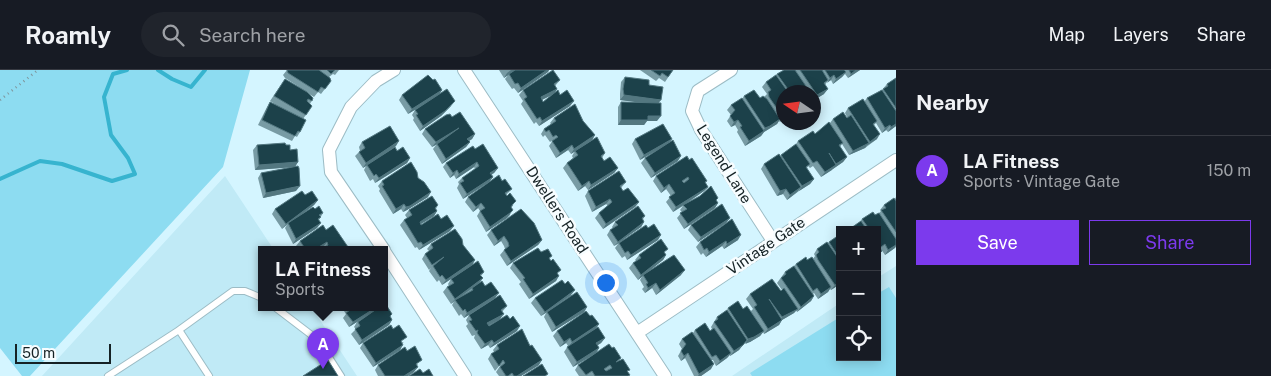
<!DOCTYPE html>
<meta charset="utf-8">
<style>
:root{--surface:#171b24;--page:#20242c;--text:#f1f3f6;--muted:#9ea1a6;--line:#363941;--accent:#7c3aed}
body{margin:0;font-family:"Public Sans",sans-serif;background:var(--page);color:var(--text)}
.controls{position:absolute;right:15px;bottom:15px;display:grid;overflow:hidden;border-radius:0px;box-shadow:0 2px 12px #0003}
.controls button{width:45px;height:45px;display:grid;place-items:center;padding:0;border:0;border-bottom:1px solid var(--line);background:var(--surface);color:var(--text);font:25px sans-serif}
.compass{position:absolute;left:776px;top:15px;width:45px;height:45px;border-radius:50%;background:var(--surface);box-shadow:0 2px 12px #0003;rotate:283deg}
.scale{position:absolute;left:15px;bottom:12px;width:96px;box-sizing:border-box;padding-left:5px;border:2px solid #152225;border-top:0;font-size:14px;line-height:18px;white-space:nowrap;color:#152225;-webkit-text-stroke:4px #f7fdff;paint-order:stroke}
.you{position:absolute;left:605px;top:212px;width:18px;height:18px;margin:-12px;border:4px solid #fff;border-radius:50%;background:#1a73e8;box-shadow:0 0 0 8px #1a73e833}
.badge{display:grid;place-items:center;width:32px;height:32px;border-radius:50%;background:var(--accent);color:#fff;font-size:16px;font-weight:700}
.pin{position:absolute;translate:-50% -41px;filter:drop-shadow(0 1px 2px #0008)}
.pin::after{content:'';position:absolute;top:26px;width:18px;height:15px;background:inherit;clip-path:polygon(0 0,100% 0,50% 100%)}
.popup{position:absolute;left:258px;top:176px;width:130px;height:65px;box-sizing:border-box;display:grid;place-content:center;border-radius:0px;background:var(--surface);filter:drop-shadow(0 1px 4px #0005);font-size:16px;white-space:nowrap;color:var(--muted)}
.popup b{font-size:19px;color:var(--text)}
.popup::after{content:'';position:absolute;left:50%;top:100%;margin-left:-10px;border:10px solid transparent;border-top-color:var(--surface)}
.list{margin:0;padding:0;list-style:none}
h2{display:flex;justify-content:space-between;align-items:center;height:65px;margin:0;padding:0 20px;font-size:21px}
h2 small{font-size:16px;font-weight:400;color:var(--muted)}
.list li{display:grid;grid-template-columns:32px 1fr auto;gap:15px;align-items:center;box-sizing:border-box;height:70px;padding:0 20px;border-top:1px solid var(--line)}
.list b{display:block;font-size:19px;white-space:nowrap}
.list p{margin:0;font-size:16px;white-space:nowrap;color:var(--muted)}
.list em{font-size:16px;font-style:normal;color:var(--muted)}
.actions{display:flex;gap:10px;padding:15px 20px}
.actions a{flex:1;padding:11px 0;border:1px solid var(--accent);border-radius:0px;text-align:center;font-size:18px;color:var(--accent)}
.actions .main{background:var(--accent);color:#fff}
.icon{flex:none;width:28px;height:28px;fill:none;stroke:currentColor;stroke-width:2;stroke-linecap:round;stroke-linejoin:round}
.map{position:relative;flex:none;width:896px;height:306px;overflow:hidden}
header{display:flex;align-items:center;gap:30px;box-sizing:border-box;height:70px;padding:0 25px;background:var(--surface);border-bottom:1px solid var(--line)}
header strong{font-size:24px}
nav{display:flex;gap:28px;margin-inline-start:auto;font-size:18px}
.search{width:350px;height:45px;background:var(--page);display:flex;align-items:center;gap:12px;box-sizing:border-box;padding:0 18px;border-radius:28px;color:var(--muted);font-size:19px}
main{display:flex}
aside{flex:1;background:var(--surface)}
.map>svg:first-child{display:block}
.built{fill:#c0eaf6}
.park{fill:#8ddcf1}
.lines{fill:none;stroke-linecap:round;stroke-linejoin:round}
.stream{stroke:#37b4cf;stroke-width:4}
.service-casing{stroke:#9cbcc5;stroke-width:8}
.minor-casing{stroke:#9cbcc5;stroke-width:14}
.path{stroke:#7f979e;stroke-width:2.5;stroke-dasharray:1 4;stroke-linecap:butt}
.service{stroke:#fff;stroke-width:6}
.minor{stroke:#fff;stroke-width:12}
.wall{fill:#789ba4;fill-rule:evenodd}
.shaded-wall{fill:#537780}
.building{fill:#1c414a;stroke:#537780;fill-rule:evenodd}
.labels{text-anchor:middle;stroke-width:5;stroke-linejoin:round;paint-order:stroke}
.street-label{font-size:15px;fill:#152225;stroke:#f7fdff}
</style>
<header>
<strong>Roamly</strong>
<div class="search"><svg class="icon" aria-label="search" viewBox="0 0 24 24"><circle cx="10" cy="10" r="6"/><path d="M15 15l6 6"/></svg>Search here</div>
<nav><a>Map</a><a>Layers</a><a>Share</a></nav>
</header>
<main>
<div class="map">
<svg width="896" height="306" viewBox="0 0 896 306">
<rect width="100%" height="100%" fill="#d4f5ff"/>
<path class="built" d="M225 106 274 180H262V238H312L357 306H42Z
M896 196V306H732L840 233V287H877V208Z"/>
<path class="park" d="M0 0H250L223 97 30 306H22L0 278Z
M889 217 896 228V306H752L750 303 840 247V287H877V224Z"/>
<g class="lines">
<path class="stream" d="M158 0 172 9 191 17 205 0
M0 109 40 91 62 94 112 111 135 104 128 88 111 65 104 27 113 4 127 0"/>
<defs>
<path id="service" d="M276 238 318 270 341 306
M179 260 233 221H245L262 228
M108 306 179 260 209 306"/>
<path id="minor" d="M464 0 665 306
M731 0 698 21 692 41 701 60 773 171
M384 180 331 102 329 80 351 37 376 11 394 0
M384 181 465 306
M637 263 896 90"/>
</defs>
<use href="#service" class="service-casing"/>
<use href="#minor" class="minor-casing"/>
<path class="path" d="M0 30 38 0"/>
<use href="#service" class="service"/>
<use href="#minor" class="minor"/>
</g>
<path class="wall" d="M287 0H339L335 5 333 4 329 7 331 11 321 24 318 22 314 27 309 24 313 28 310 34 312 36 303 49 300 62 297 67 295 66 292 71 258 55 267 37 270 32 275 34 270 31 285 9 301 18 285 8 283 5Z
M499 0H515L504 8Z
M515 0H549L548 2 518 23 514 18 512 19 505 9 509 4Z
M640 0H673L665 12 659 8 656 11Z
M790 0H860L848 8 845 4 842 7 833 14 831 10 827 12 825 15 824 24 814 30V22H784V49L780 52 779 51 777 54 764 62 761 66 745 76 737 62 738 60 735 55 731 57 727 51 731 45 727 40 731 35 742 29 744 26 760 28 764 27 767 24 762 17 766 12 777 4Z
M625 7 649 15 659 33 657 51H647L644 55H618V37L621 32H640L620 30V24L621 12Z
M896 8V56L888 62 886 60 882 63 876 53 874 55 877 69 865 78 849 85 842 74 840 77 847 87 843 92 821 107 813 96 810 98 808 96 807 98 814 109 810 114 799 121 787 130 783 124 777 126 761 99 764 94 780 87 796 74 798 71 815 64 830 53 833 49 847 48V47L845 43 848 38 864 32 867 28 882 20 887 14Z
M560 10 555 16 557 19 554 23 560 25 570 36 539 56 536 52 534 54 521 34 523 31 519 25 523 20ZM552 25 543 32 542 30Z
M442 20 439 24 451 36 441 46 420 61 413 50 414 48 412 45 415 40 423 35 408 44 399 30 402 25Z
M452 47 475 64 472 69 469 71 470 72 466 77 442 94 433 79 436 75 432 77 422 64 425 59Z
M554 48 583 51 595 65 592 70 571 84 568 80 556 88 549 76 553 70 550 72 545 65 543 67 541 64 544 59 551 54 550 53Z
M635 69H672L669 72 678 91 651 108 641 93 645 88 658 79 640 90 632 74Z
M362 72 396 76 381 86 397 81 410 88 407 93 375 113 373 109 370 111 364 100 366 96 363 98 355 86 360 81 359 77Z
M257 75H286L290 80 298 92 295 96 296 121 263 128 258 108 261 103 294 97 255 100 253 80Z
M475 79 498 98 494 103 492 104 493 107 489 112 463 129 457 118 459 114 458 112 462 108 475 99 474 97 456 109 454 105 450 108 443 97 446 93Z
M575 81 605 83 602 88 604 91 618 98 614 103 588 120 585 116 578 121 563 98 567 93 573 88 572 86Z
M687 86 708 117 704 121 686 134 716 131 718 133 715 138 684 159 677 148 682 142 680 140 683 136 673 142 666 132 671 126 666 119 661 123 653 111 656 106Z
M418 108 428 127 407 140 403 142 401 139 393 144 379 121 380 119 378 116 382 111Z
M502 111 512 119 506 125 513 136 511 137 510 145 507 148 486 162 477 146 480 141 478 138 473 142 465 132 468 127Z
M626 112 621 118 623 121 639 132 635 137 603 159 595 148 599 143 608 136 606 134 592 142 585 126 588 121Z
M305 125 318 130 314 135 301 145 315 139 323 143 319 150 317 158 293 174 285 158 287 155 282 159 272 144 275 139Z
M896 127V177L885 185 881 179 882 181 877 187V160H850L851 158 860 152 862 149 879 143 881 141 880 140 884 135 895 129Z
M438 135 436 139 437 141 434 146 421 154 450 161 419 180 417 177 415 178 400 155 404 150 407 148 405 145 409 140Z
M645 146 643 149 644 152 641 157 624 169 658 170 627 190 625 186 622 188 615 178 618 174 614 176 607 165 610 160 613 159 612 157 615 152Z
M730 148 726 153 698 172 688 160 691 155Z
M326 160 348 177 346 180H320L324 178 323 177 318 180H299L296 176 300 171Z
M491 160 542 170 538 175 507 196 500 185 505 179 504 176 501 171 494 176 487 165Z
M840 166V214L831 220 830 219 828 222 818 229 814 223 813 224 814 226 811 231 797 242 796 240 794 243 782 250 779 255 764 264 763 262 760 266 750 272 744 273 739 280 730 286V285L727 288 716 296 713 290H712L711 299 701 306H694L685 288 681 291 678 286 682 279 679 274 682 269 693 263 695 260 710 261 712 259 711 257 717 247 727 240 728 238 751 241 753 239 746 229 750 224 781 221 782 220 777 213 785 202 794 196 796 194 807 190 813 189 815 186 814 184 817 179Z
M738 170 724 179 722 176 706 187 703 183 701 185 696 177 700 172Z
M431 174 463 175 475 190 472 195 442 215 439 210 437 212 429 201 431 198 429 200 422 189 425 184 429 181 427 179Z
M541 182 550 190 558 205 556 211 529 229 519 214 521 212 510 198 513 193Z
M665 183 666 185 663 190 644 204 681 205 656 225 652 218 645 223 642 219 644 217 640 210 643 205 638 210 629 198 633 193 636 191 635 190 639 185Z
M484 202 481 206 483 208 479 213 485 216 495 228 464 248 461 244 459 246 452 235 454 232 451 234 443 222 447 217 449 216 448 214 451 209Z
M571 225 587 237 584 242 552 262 544 247 546 243 541 246 531 233 535 228Z
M507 236 502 242 500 249 517 261 490 278 488 275 481 279 474 268 475 265 472 266 466 256 468 254 466 250 469 245Z
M334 238H342L336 241Z
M346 238H384L392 244 390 246 392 250 389 255 359 275 351 264 356 259 354 257 357 252 349 257 343 248 346 244 344 241Z
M590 246 599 254 596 259 605 268 601 273 598 275 599 278 596 283 573 297 564 282 568 276 566 273 560 277 553 266 557 261Z
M404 272 402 273 400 280 373 297 360 278 363 273Z
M497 275 539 295 521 306H499L496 302 500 296V295L495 301 488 289 491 284 494 282 493 280Z
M407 281 418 295H417L414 302 408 306H378L375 300 378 295Z
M619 291 628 302 629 306H579L575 300 578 295Z"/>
<path class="shaded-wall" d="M511 0H515L504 8 507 3Z
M547 0H549L548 2 518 23 521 18Z
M856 0H860L848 8 851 4Z
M846 2 842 7 833 14 836 9Z
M834 5 831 10 827 13 830 8Z
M557 19 554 24 537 32 541 27Z
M828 19 824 24 814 30 817 25Z
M442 20 439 25 408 44 412 39Z
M624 25 661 30 657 35 620 30Z
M455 31 451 36 441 46 420 61 423 56Z
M574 31 570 36 539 56 542 51Z
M648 46H661L657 51H647L644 55H618L621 50Z
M780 49 777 54 764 62 761 66 745 76 749 71 761 63 765 58Z
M738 50 735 55 731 57 734 52Z
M896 54V56L888 62 891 57Z
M890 55 886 60 882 63 885 58Z
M459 58 456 63 432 77 436 72Z
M475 64 472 69 464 74 467 69Z
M880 64 877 69 866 76 870 72Z
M595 65 592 70 571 84 574 79Z
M672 69 668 74 640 90 644 85Z
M399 71 396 76 363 98 366 93Z
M470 72 466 77 442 94 446 89Z
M869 73 865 78 849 85 853 81Z
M572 75 568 80 556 88 560 83Z
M681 86 678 91 651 108 655 103Z
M847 87 843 92 833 99 836 94Z
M410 88 407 93 375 113 379 108Z
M298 92 295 97 255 100 259 95Z
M477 92 474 97 456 109 459 104Z
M836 95 832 100 821 107 825 102Z
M498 98 494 103 487 107 490 103Z
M618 98 614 103 588 120 591 115Z
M457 100 454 105 450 108 453 103Z
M493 107 489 112 463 129 467 124Z
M814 109 810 114 799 121 802 116Z
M589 111 585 116 578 121 582 116Z
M669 114 666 119 661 123 664 118Z
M300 116 296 121 263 128 266 123Z
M708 117 704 121 673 142 676 137Z
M801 117 797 122 787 130 790 125Z
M786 119 783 124 777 126 780 121Z
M431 122 428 127 407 140 403 142 406 137Z
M610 129 606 134 592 142 596 137Z
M318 130 314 135 289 154 288 153 282 159 286 154Z
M639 132 635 137 603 159 606 154Z
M481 133 478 138 473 142 476 137Z
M718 133 715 138 684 159 688 154Z
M404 134 401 139 393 144 396 139Z
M513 140 507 148 486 162 490 157Z
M437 141 434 146 416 157 420 152Z
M730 148 726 153 698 172 701 167Z
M644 152 641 157 614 176 618 172Z
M321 153 317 158 293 174 296 169Z
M454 156 450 161 419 180 423 175Z
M661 165 658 170 627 190 631 185Z
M741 165 738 170 724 179 727 174Z
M504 166 501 171 494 176 498 171Z
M542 170 538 175 507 196 511 191Z
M726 171 722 176 706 187 709 182Z
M327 172 323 177 318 180H314Z
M896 175 895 178 885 185 888 180Z
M666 185 663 190 638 210 641 205Z
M475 190 472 195 442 215 446 210Z
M685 200 681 205 656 225 660 220Z
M559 206 556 211 529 229 533 224Z
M483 208 479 213 456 230H455L451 234 455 229Z
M840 212V214L831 220 835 215Z
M656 213 652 218 645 223 648 218Z
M831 217 828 222 818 229 821 224Z
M575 220 571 225 541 246 545 242Z
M499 223 495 228 464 248 467 243Z
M814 226 811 231 797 242 801 237Z
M587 237 584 242 552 262 556 257Z
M375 238H379L349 257 353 252Z
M798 239 794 243 782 250 779 255 764 264 768 259 779 252 782 247Z
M504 244 500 249 484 258 487 253Z
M392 250 389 255 359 275 362 270Z
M599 254 595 259 569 277 572 272Z
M520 256 517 261 490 278 494 273Z
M764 261 760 266 750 272 745 274 748 269Z
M570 268 566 273 560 277 564 272Z
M605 268 601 273 593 278 596 273Z
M492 270 488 275 481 279 485 274Z
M747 270 739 280 730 286 734 281Z
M403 275 400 280 373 297 376 293Z
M599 278 596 283 573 297 577 292Z
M688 283 685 288 681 291 684 286Z
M731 283 727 288 716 296 720 291Z
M542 290 539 295 521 306H517Z
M714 294 711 299 701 306H698L699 304Z
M418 297 414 302 408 306H404Z"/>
<path class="building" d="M287 0H319L330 8 331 11 325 19 321 17 318 22 288 3Z
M327 0H335L331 4Z
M515 0H547L521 18 518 13 515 14 509 4Z
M553 0 560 10 554 14 557 19 541 27 543 32 558 20 560 25 567 20 574 31 542 51 540 47 537 49 524 29 527 27 523 20Z
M651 0H673L668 7 662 3 660 6Z
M784 0H795L810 22H790L777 4Z
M800 0H822L828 10 824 13 828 19 817 25Z
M825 0H844L846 2 836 9 834 5 830 8Z
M849 0H856L851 4Z
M428 5 433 10 435 9 442 20 412 39 402 25Z
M776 5 788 22H784L783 47 769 27 768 22 771 20 766 12Z
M625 7 649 10V15L663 17 661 30 624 25 623 19Z
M896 8V38L883 19 888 16 887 14Z
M285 9 307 22 313 28 312 31 308 29 307 31 312 36 306 45 274 26Z
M447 19 455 31 445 41 423 56 416 45 418 44 415 40Z
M754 20 760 28 763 26 767 29 780 49 770 56 765 58 744 26Z
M882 20 896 41V54L891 57 890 55 885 58 867 28Z
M742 28 764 61 749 71 740 57 742 56 738 50 734 52 730 46 735 40 731 35Z
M863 29 877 51 873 54 880 64 870 72 848 38Z
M270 32 306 50 300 62 298 61 295 66 262 50Z
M621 32 661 33V46H648V50H621Z
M575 34 583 51 595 65 574 79 572 75 560 83 552 71 558 67 556 65 553 67 549 60 546 62 544 59 556 51 554 48Z
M460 42 475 64 467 69 470 72 446 89 437 74 459 58 436 72 425 59 446 45 450 44 452 47Z
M843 42 847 48 851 45 869 73 853 81 833 49Z
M829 52 843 73 839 75 847 87 836 94 829 83 836 95 825 102 817 91 813 93 798 71 813 61 815 64Z
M663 54 672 69 644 85 635 69Z
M390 56 399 71 366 93 359 82 365 78 362 72Z
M597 67 605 83 601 86 604 91 610 87 618 98 591 115 589 111 582 116 567 93 578 85 575 81Z
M673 70 681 86 655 103 645 88Z
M285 73 286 75H290V80L297 79 298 92 259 95 257 75Z
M483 74 498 98 490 103 493 107 467 124 460 113 464 111 462 108 479 96 477 92 459 104 457 100 453 103 446 93 473 76 475 79Z
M796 74 810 94 806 97 814 109 802 116 781 85Z
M395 77 397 81 403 77 410 88 379 108 376 104 374 106 367 95Z
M779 84 801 117 790 125 786 119 780 121 764 94Z
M687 86 689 90 692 88 707 111 705 112 708 117 676 137 669 127 675 123 669 114 664 118 656 106ZM688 107 689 109 684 113 682 111Z
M411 92 417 102 418 108 424 112 431 122 410 136 406 137 404 134 396 139 382 116 384 115 382 111Z
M298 96 299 98 300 116 266 123 261 103Z
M619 101 626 112 620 116 623 121 628 118 639 132 606 154 599 143 612 132 610 129 596 137 588 121Z
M499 105 502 111 505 109 512 119 505 123 507 126 510 123 516 131 513 134 511 137 513 140 510 143 490 157 480 141 485 138 481 133 476 137 468 127Z
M711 116 718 128 716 130 718 133 688 154 680 143 687 139 683 135 700 126Z
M302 121 305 125 312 121 318 130 286 154 275 139Z
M432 126 438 135 435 138 437 141 420 152 421 155 438 144 441 149 447 145 454 156 423 175 421 172 418 173 404 150 412 145 409 140Z
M894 128 896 131V162L881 140 886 138 884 135Z
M722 134 730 148 701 167 691 155Z
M319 136 323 143 319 145 321 147 318 149 321 153 296 169 288 153 313 137 315 139Z
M638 136 645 146 642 148 644 152 618 172 610 160 618 155 615 152Z
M521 139 534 153 542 170 511 191 504 180 509 176 508 172 504 166 498 171 491 160Z
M873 142 875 145 879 143 896 169V175L888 180 885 174 881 177 877 172V160H870L862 149Z
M732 149 741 165 727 174 726 171 709 182 707 178 704 180 700 172Z
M861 151 867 160H852L851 158Z
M654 154 661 165 631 185 628 181 625 183 619 173 646 155 648 158Z
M323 155 326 160 333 155 348 177 344 180H320L328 175 327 172 314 180H311L309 178 306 180 300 171Z
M455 159 462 169 463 175 475 190 446 210 442 205 440 207 433 196 444 187 432 195 425 184 433 178 431 174Z
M839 165 840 166V189L829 172Z
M661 169 668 179 664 182 666 185 641 205 633 193 641 188 639 185Z
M827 172 840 191V212L835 215 818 190 816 185 819 182 817 179Z
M877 174 882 181 877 186Z
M538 178 541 182 548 179 552 186 549 188 551 191 553 189 561 200 557 203 559 206 533 224 523 209 525 208 513 193Z
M674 185 685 200 660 220 656 213 648 218 646 214 648 213 643 205Z
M806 187 807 190 812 187 831 217 821 224 817 218 813 221 796 194Z
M478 191 484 202 480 205 483 208 455 229 447 217 454 213 451 209Z
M794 196 814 226 801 237 781 208 786 204 785 202Z
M772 209 781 221 784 218 798 239 782 247 769 229 782 250 768 259 754 237 757 235 750 224Z
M562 210 565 214 568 211 575 220 545 242 535 228Z
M482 211 485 216 491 212 499 223 467 243 465 239 463 241 455 230 473 220 472 218Z
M577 222 587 237 556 257 547 242Z
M500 225 507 236 501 240 504 244 487 253 489 256 507 245 510 249 513 246 520 256 494 273 492 270 485 274 477 263 478 260 476 261 469 251 472 250 469 245Z
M738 231 743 239 747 236 764 261 754 267 748 269 728 238Z
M385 233 392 244 390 246 392 250 362 270 355 259 360 256 358 252 378 238H384Z
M348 238H375L353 252 346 243 350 240Z
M727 240 747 270 743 275 734 281 714 252 718 249 717 247Z
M586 241 590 246 592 245 599 254 572 272 570 268 564 272 557 261Z
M705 253 710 261 714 258 731 283 720 291 716 285 712 287 695 260Z
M391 255 393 259 399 255 407 267 401 271 403 275 376 293 363 273Z
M598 257 605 268 596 273 599 278 577 292 567 277Z
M522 259 530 276 532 275 542 290 517 306H514L512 303 508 306H506L500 297 505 293 503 290 499 296 491 284 499 279 497 275Z
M692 262 714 294 699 304 688 283 684 286 681 281 686 274 682 269Z
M609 274 612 278 614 277 621 288 616 292 623 289 630 300 627 301 630 305 628 306H595L592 301 586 305 578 295ZM610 295 612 298 606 301 604 299Z
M415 276 422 290 416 294 418 297 404 306H385L378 295 405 277 407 281Z
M328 290 338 306H303Z
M542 294 548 304 545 306H523Z
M420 299 423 303 429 299 433 306H409Z"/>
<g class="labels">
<g class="street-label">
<text transform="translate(724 94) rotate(58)" y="5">Legend Lane</text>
<text transform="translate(557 140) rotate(57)" y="5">Dwellers Road</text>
<text transform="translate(766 176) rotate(-34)" y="5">Vintage Gate</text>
</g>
</g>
</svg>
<div class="controls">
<button>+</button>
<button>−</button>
<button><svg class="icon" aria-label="locate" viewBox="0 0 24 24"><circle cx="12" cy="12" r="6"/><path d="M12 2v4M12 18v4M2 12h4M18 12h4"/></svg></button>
</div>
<svg class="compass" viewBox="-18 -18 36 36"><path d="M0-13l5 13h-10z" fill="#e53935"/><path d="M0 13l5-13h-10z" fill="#9ea1a6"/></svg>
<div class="scale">50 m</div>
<div class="you"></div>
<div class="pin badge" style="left:323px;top:299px">A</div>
<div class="popup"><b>LA Fitness</b>Sports</div>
</div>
<aside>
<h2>Nearby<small></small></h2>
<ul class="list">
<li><span class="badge">A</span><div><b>LA Fitness</b><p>Sports · Vintage Gate</p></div><em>150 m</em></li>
</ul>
<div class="actions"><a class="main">Save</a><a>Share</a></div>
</aside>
</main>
